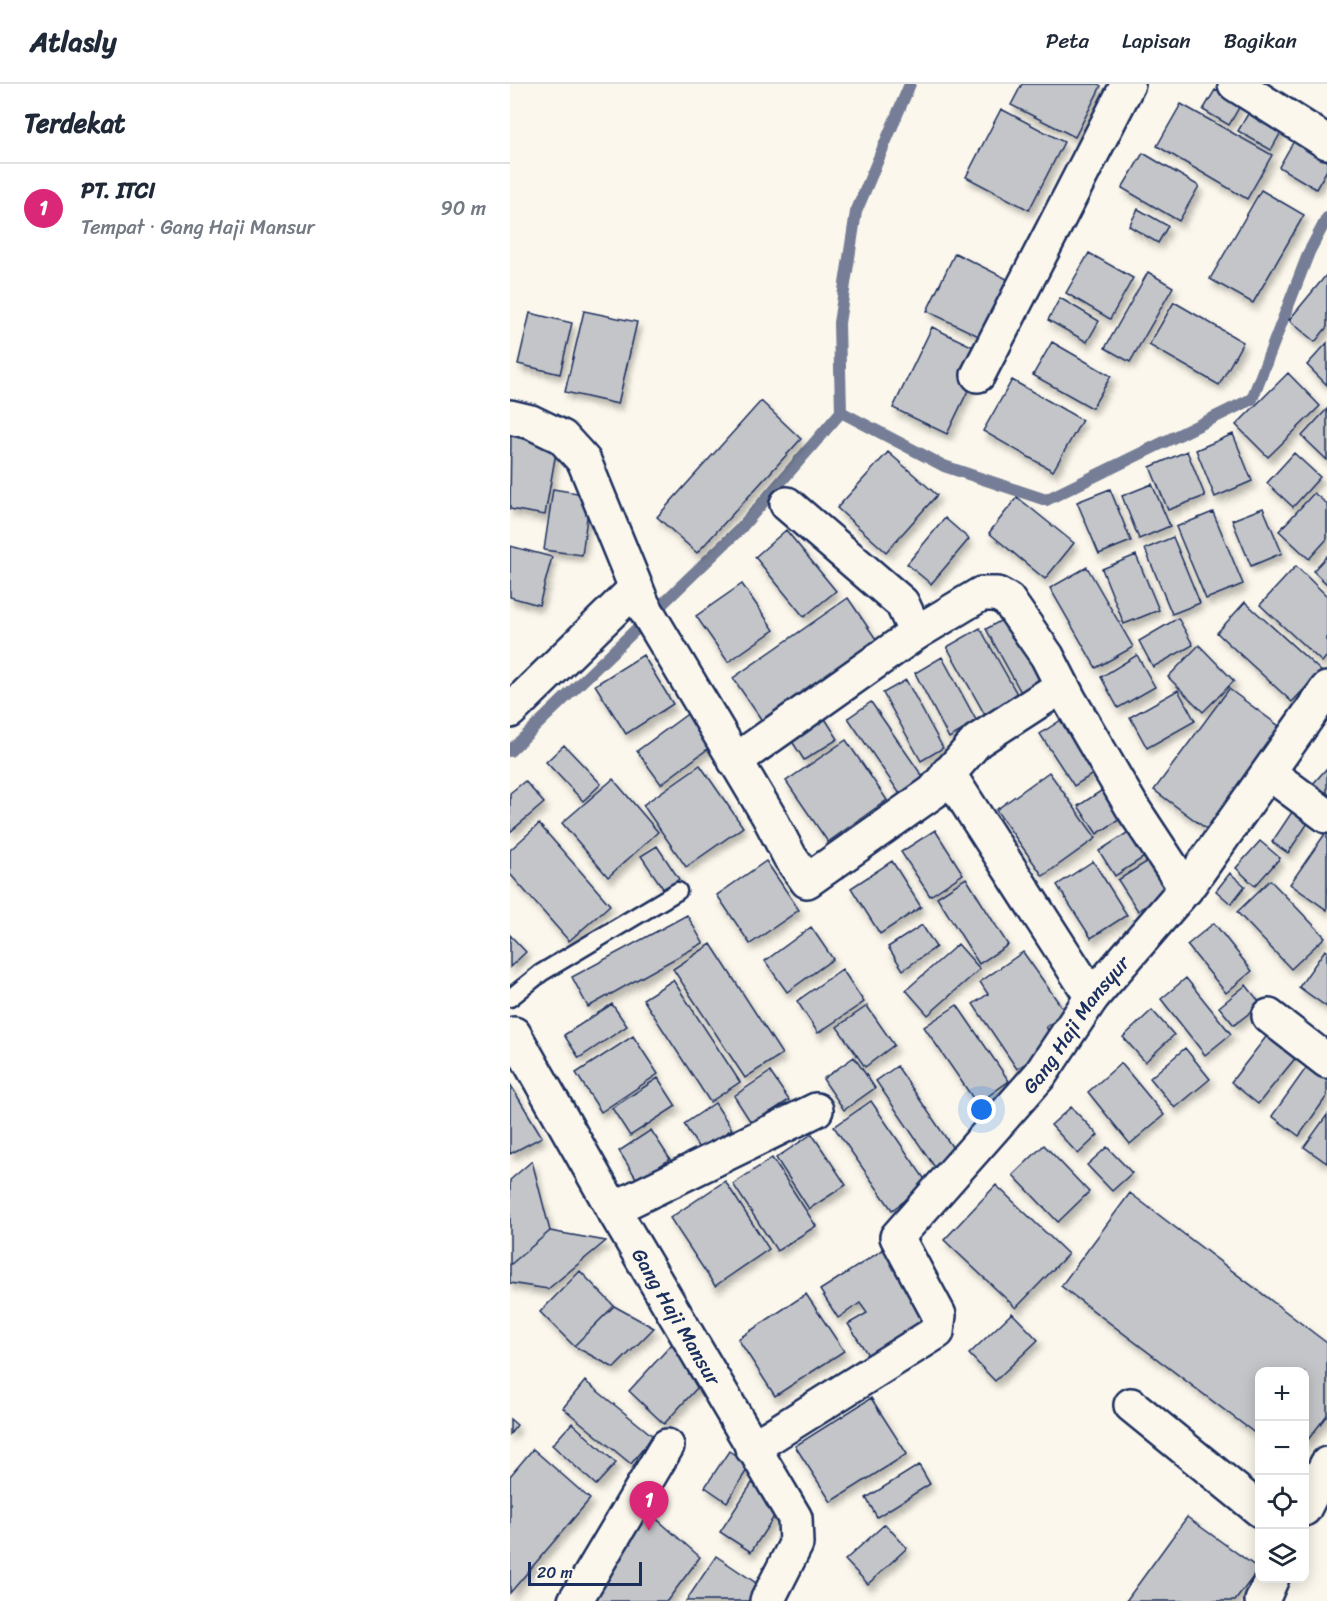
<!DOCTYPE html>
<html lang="id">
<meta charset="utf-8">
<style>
:root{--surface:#fff;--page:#f6f6f7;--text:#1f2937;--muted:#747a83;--line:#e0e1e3;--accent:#db2777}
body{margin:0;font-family:Sriracha,sans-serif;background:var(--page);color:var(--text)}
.controls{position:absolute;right:18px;bottom:18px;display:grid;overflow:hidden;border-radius:12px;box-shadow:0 3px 15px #0003}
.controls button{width:54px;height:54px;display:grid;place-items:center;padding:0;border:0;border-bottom:2px solid var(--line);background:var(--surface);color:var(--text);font:30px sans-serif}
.scale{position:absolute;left:18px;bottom:15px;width:114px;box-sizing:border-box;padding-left:6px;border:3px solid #1b2f5e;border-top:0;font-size:16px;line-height:21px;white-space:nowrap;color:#1b2f5e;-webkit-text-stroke:4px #fbf7ec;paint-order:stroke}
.you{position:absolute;left:472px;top:1026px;width:21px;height:21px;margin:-15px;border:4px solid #fff;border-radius:50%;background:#1a73e8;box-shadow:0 0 0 9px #1a73e833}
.badge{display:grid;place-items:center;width:39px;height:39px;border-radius:50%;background:var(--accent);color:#fff;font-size:20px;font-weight:700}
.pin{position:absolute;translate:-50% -50px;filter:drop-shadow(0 2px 3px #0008)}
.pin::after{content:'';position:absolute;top:32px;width:21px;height:18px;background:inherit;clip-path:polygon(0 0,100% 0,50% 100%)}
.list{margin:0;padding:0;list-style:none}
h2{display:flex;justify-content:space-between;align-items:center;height:78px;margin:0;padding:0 24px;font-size:26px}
h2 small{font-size:20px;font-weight:400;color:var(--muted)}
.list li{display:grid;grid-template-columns:39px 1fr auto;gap:18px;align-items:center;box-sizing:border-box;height:90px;padding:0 24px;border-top:2px solid var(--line)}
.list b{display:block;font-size:22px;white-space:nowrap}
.list p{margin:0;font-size:20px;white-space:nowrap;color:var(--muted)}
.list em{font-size:20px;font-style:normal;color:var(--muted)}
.icon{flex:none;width:33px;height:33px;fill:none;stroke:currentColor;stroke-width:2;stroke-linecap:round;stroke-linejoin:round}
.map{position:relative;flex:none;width:817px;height:1517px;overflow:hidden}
header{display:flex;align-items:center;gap:36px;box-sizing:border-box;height:84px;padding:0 30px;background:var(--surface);border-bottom:2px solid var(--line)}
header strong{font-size:28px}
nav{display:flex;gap:33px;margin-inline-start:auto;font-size:21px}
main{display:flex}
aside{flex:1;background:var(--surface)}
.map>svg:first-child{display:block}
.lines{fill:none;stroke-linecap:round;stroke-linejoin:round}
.stream{stroke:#747e96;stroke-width:12}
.building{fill:#c3c5c9;stroke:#1b2f5e;stroke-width:1.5;filter:url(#shadow)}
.service-casing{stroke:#1b2f5e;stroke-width:21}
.minor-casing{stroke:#1b2f5e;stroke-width:38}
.service{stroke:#fbf7ec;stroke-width:16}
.minor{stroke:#fbf7ec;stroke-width:33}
.labels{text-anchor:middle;stroke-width:4.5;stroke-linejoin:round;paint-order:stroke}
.street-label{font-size:20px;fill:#1b2f5e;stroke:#fbf7ec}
</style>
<header>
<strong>Atlasly</strong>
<nav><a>Peta</a><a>Lapisan</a><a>Bagikan</a></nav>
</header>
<main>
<aside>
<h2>Terdekat<small></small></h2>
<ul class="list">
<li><span class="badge">1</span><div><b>PT. ITCI</b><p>Tempat · Gang Haji Mansur</p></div><em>90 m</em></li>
</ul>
</aside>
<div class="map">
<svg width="817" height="1517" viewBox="0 0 817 1517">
<defs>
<filter id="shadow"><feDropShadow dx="3.5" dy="6" stdDeviation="3" flood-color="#0004"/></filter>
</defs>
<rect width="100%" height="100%" fill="#fbf7ec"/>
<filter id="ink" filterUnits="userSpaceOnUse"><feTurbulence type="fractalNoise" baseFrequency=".0167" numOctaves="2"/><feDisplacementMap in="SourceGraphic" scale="12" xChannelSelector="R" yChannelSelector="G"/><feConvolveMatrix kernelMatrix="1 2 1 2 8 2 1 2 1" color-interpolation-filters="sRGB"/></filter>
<g filter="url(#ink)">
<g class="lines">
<path class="stream" d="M400 0 346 128 329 239 331 328 434 382 536 416 742 315 799 168 817 134
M0 667 230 445 331 328"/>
</g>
<path class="building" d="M512 0H588L591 2 565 53 501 21Z
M705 6 731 20 719 41 693 26Z
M671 20 762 71 737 115 647 62Z
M742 23 775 41 761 66 728 47Z
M491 25 554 58 519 126 456 93Z
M789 48 817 65V86L806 105 769 83Z
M633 69 689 102 669 137 612 104Z
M751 106 794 131 743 219 700 195Z
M628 125 658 142 648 159 619 142Z
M445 169 509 201 481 258 417 227Z
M579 169 623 194 600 235 556 209Z
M638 188 663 203 620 278 595 264Z
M817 190V243L805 258 779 236Z
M550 214 589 237 577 258 538 236Z
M664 218 733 258 709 301 639 261Z
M74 227 127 238 108 320 55 308Z
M20 229 62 239 50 290 8 280Z
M422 243 476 269 437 350 383 324Z
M542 258 601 292 582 324 523 291Z
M817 259V301L797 281Z
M778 289 810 322 758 373 726 341Z
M502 296 572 336 543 387 473 347Z
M251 317 291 355 187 469 147 433Z
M817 325V376L792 352Z
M1 349 48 357 35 431 0 425Z
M723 350 742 397 705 413 686 366Z
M677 367 695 412 658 426 640 383Z
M378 368 427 411 376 468 327 424Z
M784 369 810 393 783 423 757 399Z
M642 400 660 442 629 455 612 412Z
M43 405 80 411 72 471 34 466Z
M600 405 621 457 589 470 567 418Z
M804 409 817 420V455L799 475 769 447Z
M507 413 564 459 535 495 479 449Z
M753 424 772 469 741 482 722 436Z
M703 428 733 500 696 515 666 443Z
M435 434 459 455 421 500 397 480Z
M276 446 326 507 294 533 245 473Z
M663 453 690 519 662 530 635 465Z
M0 462 42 473 29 521 0 513Z
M626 471 649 526 614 540 592 485Z
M817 472V500L803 487Z
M786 482 817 512V572L812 578 750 521Z
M577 483 623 563 586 584 540 504Z
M232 500 264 546 218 578 186 532Z
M338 514 370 561 255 641 223 594Z
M735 518 811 587 782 618 707 549Z
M504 529 539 594 512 610 476 545Z
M668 534 683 561 643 583 629 557Z
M470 544 512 619 479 638 437 563Z
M689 561 724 597 693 628 658 593Z
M133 571 163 620 116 650 85 601Z
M627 571 645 603 608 624 591 593Z
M432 573 467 638 439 654 405 589Z
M396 596 433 664 411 677 373 609Z
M719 605 773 645 698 746 644 706Z
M668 606 685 637 637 664 620 633Z
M361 618 415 696 392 713 338 634Z
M187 623 211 655 151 700 127 667Z
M312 630 328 655 294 676 278 651Z
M560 630 594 683 564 702 530 650Z
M336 656 377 716 318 758 276 697Z
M54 661 91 700 73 717 36 678Z
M190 681 233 743 176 783 133 721Z
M817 684V713L802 701Z
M539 688 586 754 533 792 486 726Z
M103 695 148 748 98 793 52 739Z
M15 697 34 719 0 748V709Z
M603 699 621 728 587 750 568 722Z
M782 728 798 739 778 769 762 758Z
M29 740 100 821 59 857 0 790V766Z
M623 745 639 770 605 792 589 767Z
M425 746 453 790 420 812 391 768Z
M817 747V826L780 800Z
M750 757 770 774 745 802 726 784Z
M147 762 169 795 154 806 131 772Z
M256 777 289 826 240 860 207 811Z
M382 777 411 823 370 850 341 804Z
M583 777 617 831 581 854 547 801Z
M638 777 658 807 628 827 608 796Z
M720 789 735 802 721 820 706 807Z
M456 794 498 861 469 880 427 813Z
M760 796 815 853 781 885 727 828Z
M177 831 193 859 78 923 62 893Z
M704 839 742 887 716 909 677 861Z
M412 841 426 863 393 886 378 863Z
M301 843 323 875 277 908 255 877Z
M0 851 16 868 0 883Z
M201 860 272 970 235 994 163 885Z
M448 860 470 885 418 931 396 906Z
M815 866 817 867V923L789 903Z
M513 868 556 929 536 943 546 958 507 985 463 920 478 910 470 898Z
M332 885 354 918 308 949 287 917Z
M676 894 721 950 695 971 651 915Z
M163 896 230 998 200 1018 133 915Z
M736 901 751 920 724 941 709 923Z
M102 920 117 942 69 974 54 951Z
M447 921 499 997 467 1020 414 943Z
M357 922 384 961 355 983 327 943Z
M642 926 664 951 635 978 613 953Z
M759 949 787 972 748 1020 721 998Z
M123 952 148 990 91 1028 66 989Z
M675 964 700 995 665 1024 640 994Z
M344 973 365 1004 334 1026 313 995Z
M801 977 817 989V1012L789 1052 762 1032Z
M611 979 654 1031 620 1060 578 1008Z
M387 982 447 1070 426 1085 366 997Z
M260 988 279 1016 242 1040 224 1012Z
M148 994 166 1022 120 1052 102 1024Z
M0 1000 32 1053 0 1070Z
M361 1017 418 1100 382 1126 324 1043Z
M205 1019 222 1045 190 1066 174 1040Z
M561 1023 588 1051 568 1070 541 1041Z
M817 1031V1079L794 1063Z
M141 1046 160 1075 128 1097 109 1067Z
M302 1050 336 1101 299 1125 266 1074Z
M534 1061 579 1108 548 1138 503 1091Z
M597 1063 622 1089 602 1107 577 1081Z
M262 1074 306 1142 267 1167 223 1100Z
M22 1077 40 1147 0 1181V1096Z
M215 1097 259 1165 205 1202 160 1134Z
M486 1101 558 1170 506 1224 434 1156Z
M620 1109 817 1259V1331L794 1361V1288H750V1353L551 1202Z
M40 1147 96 1157 38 1205 0 1199V1181Z
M374 1165 417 1233 358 1271 338 1240 357 1229 350 1219 328 1234 310 1206Z
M70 1187 104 1222 64 1262 30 1228Z
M296 1210 334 1267 265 1312 228 1255Z
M104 1222 144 1244 104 1284 64 1262Z
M502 1229 528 1256 485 1297 459 1270Z
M162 1260 197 1293 154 1340 119 1307Z
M75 1297 143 1352 121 1380 53 1324Z
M361 1314 397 1370 321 1418 285 1362Z
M0 1335 7 1341 0 1350Z
M62 1339 106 1379 86 1401 42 1361Z
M23 1365 80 1415 0 1509V1392Z
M219 1367 240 1381 217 1418 195 1403Z
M409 1381 420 1400 367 1433 356 1414Z
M242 1399 273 1419 241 1468 210 1448Z
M132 1422 190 1473 157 1517H70Z
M677 1433 749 1485 725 1517H616Z
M375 1440 397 1464 358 1500 335 1476Z
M206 1472 255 1505 247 1517H176Z"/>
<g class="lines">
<defs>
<path id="service" d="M0 914 31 889 168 807"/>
<g id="minor">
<path d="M725 0 817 58"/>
<path d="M468 291 618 0"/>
<path d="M0 333 21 338 52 353 74 377 133 521 258 731 280 773 297 797 423 708 467 657 552 602"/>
<path d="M406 549 471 510H487L498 516 537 572 559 615 622 723 676 805"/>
<path d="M0 627 126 504"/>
<path d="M225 677 406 549 392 519 277 420"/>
<path d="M438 689 582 913"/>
<path d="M759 689 817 732"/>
<path d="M759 932 817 977"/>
<path id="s1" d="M4 950 103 1125 285 1434 286 1460 257 1517"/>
<path d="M103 1125 306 1026"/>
<path d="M621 1321 750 1426"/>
<path id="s2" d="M242 1364 427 1248 429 1231 387 1153 530 991 582 913 681 798 817 605"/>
<path d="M794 1425 817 1380"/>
<path d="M65 1517 157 1362"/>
<path d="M752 1517 762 1494"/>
</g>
</defs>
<use href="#service" class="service-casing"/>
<use href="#minor" class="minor-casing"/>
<use href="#service" class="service"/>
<use href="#minor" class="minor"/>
</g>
</g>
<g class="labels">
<g class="street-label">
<text dy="7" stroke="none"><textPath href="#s2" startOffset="602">Gang Haji Mansyur</textPath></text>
<text dy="7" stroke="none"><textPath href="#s1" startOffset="326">Gang Haji Mansur</textPath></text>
</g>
</g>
</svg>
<div class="controls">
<button>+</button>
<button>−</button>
<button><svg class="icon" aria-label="locate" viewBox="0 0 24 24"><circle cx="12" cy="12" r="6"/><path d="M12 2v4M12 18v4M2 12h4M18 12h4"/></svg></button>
<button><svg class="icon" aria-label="layers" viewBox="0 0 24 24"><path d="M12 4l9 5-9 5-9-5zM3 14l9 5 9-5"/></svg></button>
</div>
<div class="scale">20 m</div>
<div class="you"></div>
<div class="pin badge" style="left:139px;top:1447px">1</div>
</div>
</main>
